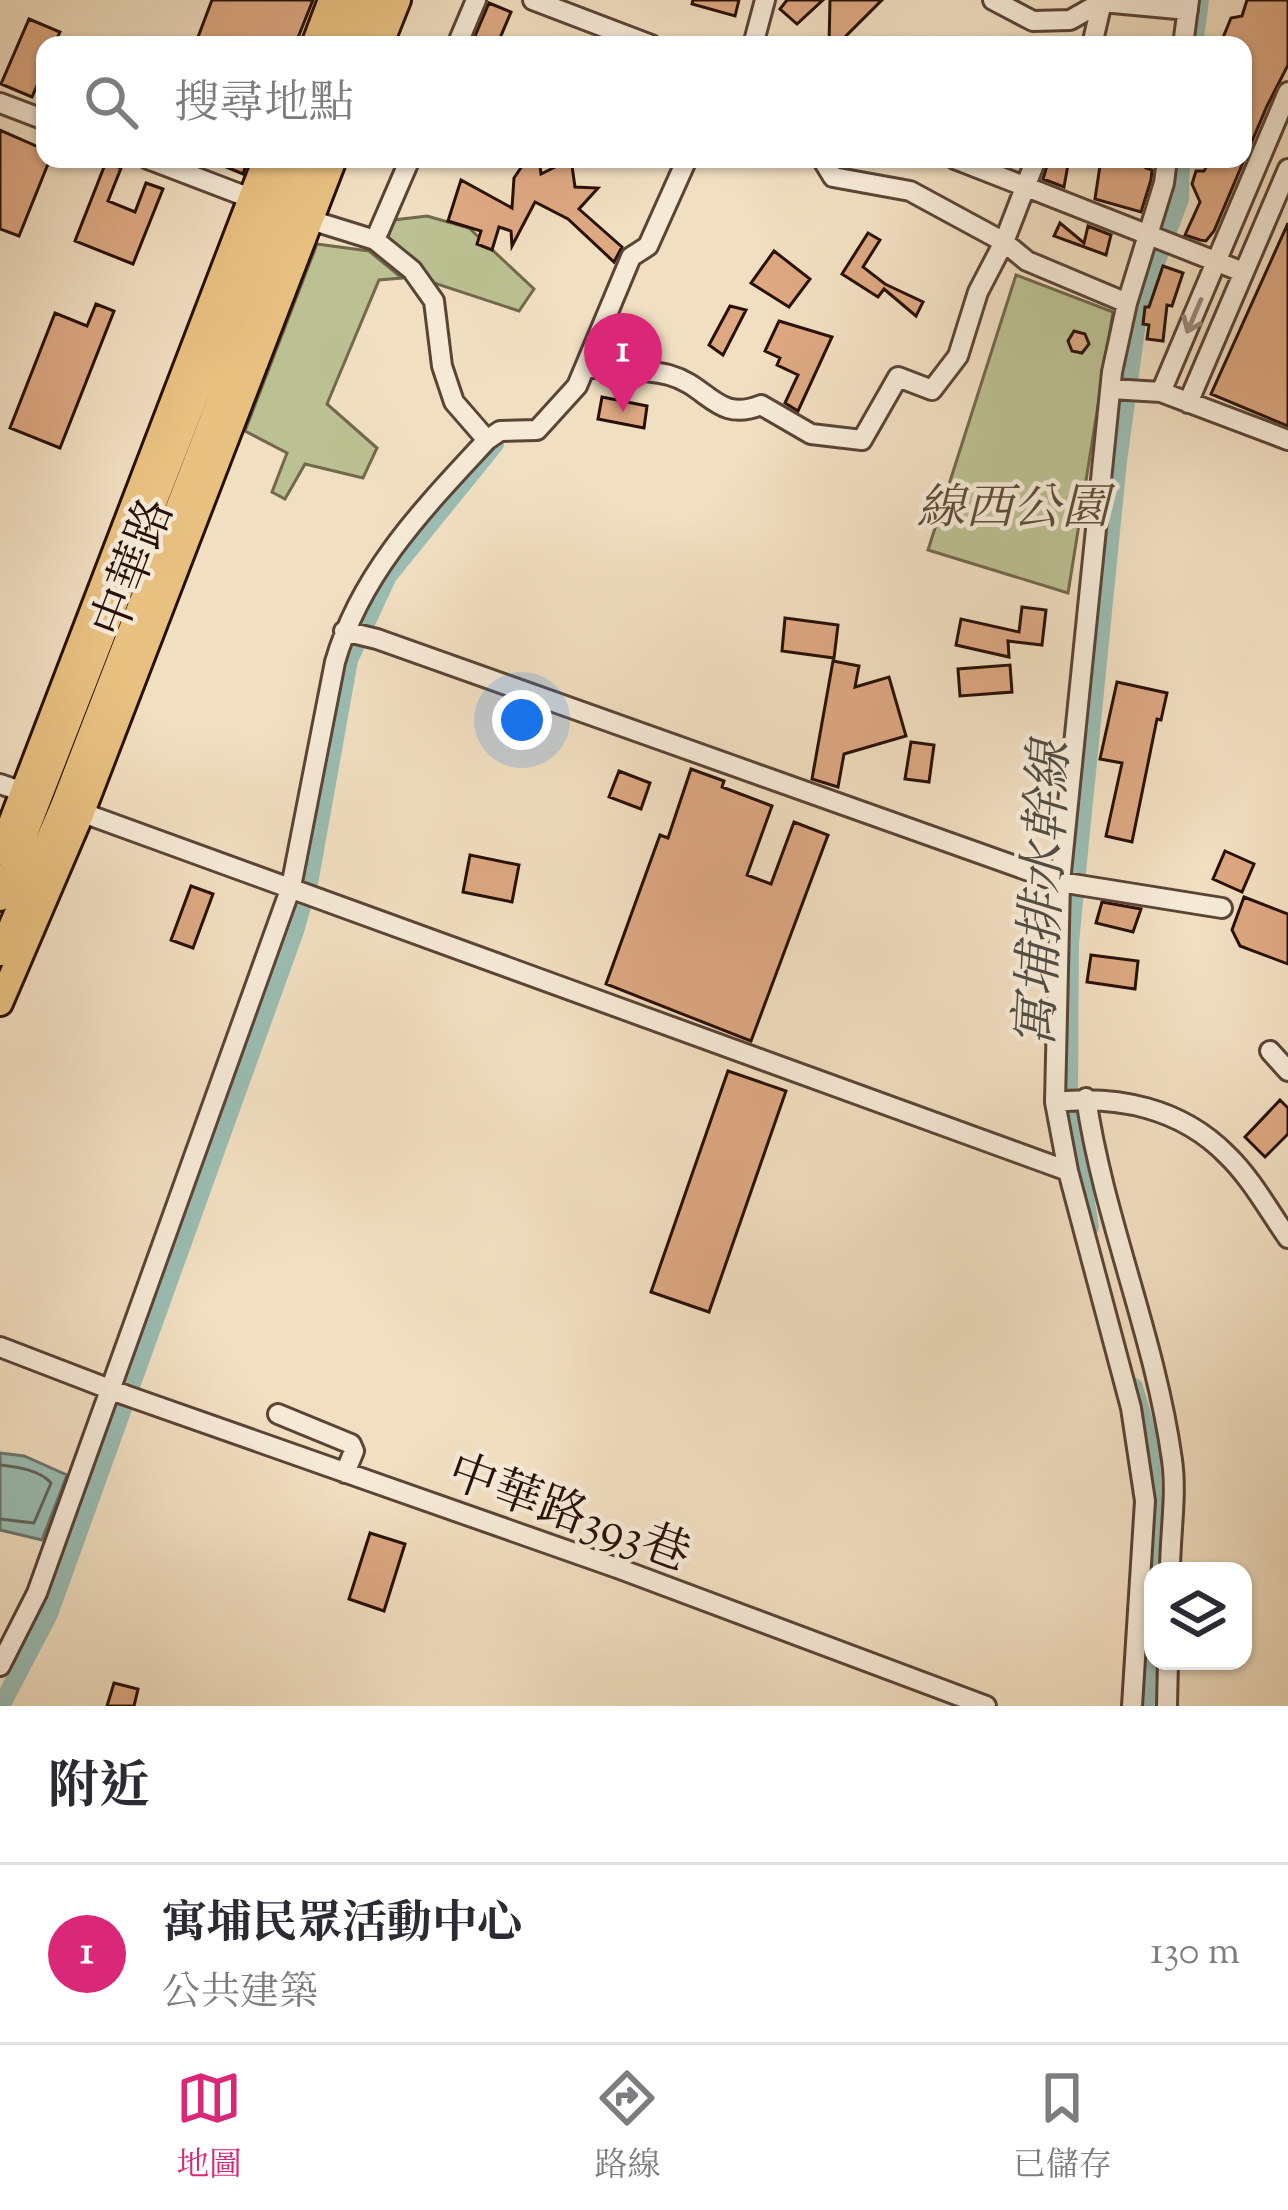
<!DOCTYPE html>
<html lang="zh-TW">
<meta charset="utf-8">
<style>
:root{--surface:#fff;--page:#f7f7f7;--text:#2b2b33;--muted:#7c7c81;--line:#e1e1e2;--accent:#db2777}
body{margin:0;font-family:"Sorts Mill Goudy","Noto Serif TC",serif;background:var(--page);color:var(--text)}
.controls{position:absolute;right:36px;bottom:36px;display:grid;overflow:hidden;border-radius:24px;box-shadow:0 3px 9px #0004}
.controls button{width:108px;height:108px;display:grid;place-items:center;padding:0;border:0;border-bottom:3px solid var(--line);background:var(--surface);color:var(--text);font:60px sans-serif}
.you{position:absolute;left:522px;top:720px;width:42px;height:42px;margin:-30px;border:9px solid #fff;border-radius:50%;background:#1a73e8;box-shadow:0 0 0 18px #1a73e833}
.badge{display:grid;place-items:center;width:78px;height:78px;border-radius:50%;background:var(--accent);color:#fff;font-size:39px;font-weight:700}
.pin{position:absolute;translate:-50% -99px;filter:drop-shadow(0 3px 6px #0008)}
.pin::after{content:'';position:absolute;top:63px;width:42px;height:36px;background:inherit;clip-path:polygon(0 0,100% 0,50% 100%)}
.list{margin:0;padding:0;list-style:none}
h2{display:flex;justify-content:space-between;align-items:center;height:156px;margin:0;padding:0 48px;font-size:51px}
h2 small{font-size:39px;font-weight:400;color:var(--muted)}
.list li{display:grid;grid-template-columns:78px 1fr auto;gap:36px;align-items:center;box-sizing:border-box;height:180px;padding:0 48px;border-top:3px solid var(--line)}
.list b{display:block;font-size:45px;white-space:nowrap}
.list p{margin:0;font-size:39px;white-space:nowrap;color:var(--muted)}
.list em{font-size:39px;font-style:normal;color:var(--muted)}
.icon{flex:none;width:66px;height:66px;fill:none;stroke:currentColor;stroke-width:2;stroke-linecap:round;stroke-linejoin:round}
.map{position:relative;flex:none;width:1288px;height:1706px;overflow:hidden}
.search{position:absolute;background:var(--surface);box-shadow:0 3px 9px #0004;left:36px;right:36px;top:36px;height:132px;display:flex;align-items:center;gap:30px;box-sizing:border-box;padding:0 42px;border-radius:24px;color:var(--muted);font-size:45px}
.sheet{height:336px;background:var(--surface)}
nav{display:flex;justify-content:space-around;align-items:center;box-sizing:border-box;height:168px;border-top:3px solid var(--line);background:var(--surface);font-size:33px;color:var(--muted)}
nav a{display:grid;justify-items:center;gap:6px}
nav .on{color:var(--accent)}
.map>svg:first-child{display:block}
.green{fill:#bbc192;stroke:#72684c;stroke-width:3}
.water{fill:#9bbdb3;stroke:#6d786e;stroke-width:3}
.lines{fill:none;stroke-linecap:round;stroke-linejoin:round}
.shore{stroke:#62665d;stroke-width:3}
.canal{stroke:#9bbdb3;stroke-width:18}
.building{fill:#dda882;stroke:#281007;stroke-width:3}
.minor-casing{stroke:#5a4436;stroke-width:24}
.major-casing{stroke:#281007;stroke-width:30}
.minor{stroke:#f6ead7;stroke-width:18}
.major{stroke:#e8c080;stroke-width:24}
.oneway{stroke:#998879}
.labels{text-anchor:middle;stroke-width:9;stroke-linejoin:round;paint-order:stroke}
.park-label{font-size:48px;font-style:italic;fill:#5b4e38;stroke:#f6ead7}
.street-label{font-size:48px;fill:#281007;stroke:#f6ead7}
.water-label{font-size:51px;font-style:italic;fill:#504d43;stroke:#f6ead7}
</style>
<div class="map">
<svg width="1288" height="1706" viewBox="0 0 1288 1706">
<rect width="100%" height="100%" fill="#f1dfc1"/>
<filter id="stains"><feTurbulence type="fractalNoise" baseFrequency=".00167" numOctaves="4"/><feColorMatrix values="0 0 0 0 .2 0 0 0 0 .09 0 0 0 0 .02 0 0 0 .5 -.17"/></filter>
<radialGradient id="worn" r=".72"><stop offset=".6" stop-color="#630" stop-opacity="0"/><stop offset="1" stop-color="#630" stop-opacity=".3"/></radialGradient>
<path class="green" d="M427 216 469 228 534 289 519 311 434 283 388 237 394 220Z
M317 244 369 251 402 278 379 280 327 404 377 448 363 478 305 464 285 499 272 492 287 453 245 431Z
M1016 275 1113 312 1068 593 928 550Z"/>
<path class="water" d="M0 1453 24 1456 67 1475 42 1540 0 1530Z"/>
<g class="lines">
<path class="shore" d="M0 1465C17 1467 40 1470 51 1483L34 1523 0 1519"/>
<path class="canal" d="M1194 45 1200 0
M1090 1227 1069 1099 1070 942 1118 461 1139 308 1180 199 1181 159
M1134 1387 1151 1446 1154 1534 1147 1706
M1 1706 49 1614 295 931 310 878 349 660 388 576 495 444"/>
</g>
<path class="building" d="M212 0H313L295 45H195Z
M693 0H739L735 16 692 4Z
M787 0H823L797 24 780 9Z
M830 0H882L846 36 845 45H829Z
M1247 0H1288V65L1267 106 1214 231 1206 241 1200 240 1185 235 1200 202 1192 184 1196 171H1204L1211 159H1243V45H1220L1231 18 1242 16Z
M489 3 511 12 497 45 475 36Z
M29 19 60 32 54 45H45V67L32 97 1 84Z
M0 130 45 150V159H50L19 236 0 229Z
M207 159H248L243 174Z
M527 159H539L541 174 571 159 575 187 598 188 579 209 622 247 614 262 568 219 535 202 512 246 511 231 499 227 492 250 477 244 481 231 448 221 461 180 512 208 514 178Z
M1049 159H1069L1064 187 1043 179Z
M1101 159H1148L1146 168 1152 170 1151 180 1141 212 1095 199Z
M106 162 121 168 108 201 135 212 146 183 163 189 133 264 75 241Z
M1060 223 1084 243 1088 226 1111 235 1106 255 1054 236Z
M1288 223V426L1211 394Z
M868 233 880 240 863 267 885 284 923 302 916 316 884 289 878 297 842 274Z
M774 251 810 279 789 307 751 283Z
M1163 266 1183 273 1172 306 1167 305 1163 341 1147 339 1149 325 1143 324 1145 307H1149Z
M96 304 114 311 60 448 10 428 55 313 87 326Z
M730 306 746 310 723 355 709 345Z
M779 321 832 337 798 411 785 403 798 375 777 365 780 358 765 351Z
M1074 331 1085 334 1089 344 1082 353 1072 351 1068 341Z
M602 397 647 406 644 428 598 419Z
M1022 607 1046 610 1042 645 1008 641 1009 657 956 645 961 619 1019 632Z
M785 618 838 625 834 658 782 651Z
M833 661 859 666 855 687 889 677 906 736 844 754 838 787 812 779Z
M1010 665 1012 692 960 696 958 669Z
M1117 682 1167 693 1161 720 1157 719 1132 842 1106 836 1122 763 1100 759Z
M911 742 934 745 929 782 905 779Z
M691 769 724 781 722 787 772 806 747 875 771 884 794 822 828 835 751 1041 606 984 660 835 668 838Z
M619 771 650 783 641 809 609 797Z
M1225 851 1254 864 1242 892 1213 879Z
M470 855 519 865 512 902 463 892Z
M191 886 213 894 193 948 171 940Z
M1244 897 1288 914V964L1240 946 1232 930Z
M1102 902 1141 909 1133 932 1096 923Z
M1091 955 1138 961 1135 989 1087 982Z
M728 1071 786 1091 709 1312 651 1292Z
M1280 1100 1288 1108V1134L1265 1157 1245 1137Z
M370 1533 405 1544 384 1611 349 1599Z
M114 1683 138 1689 134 1706H107Z"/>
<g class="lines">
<defs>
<path id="minor" d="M533 0 651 45
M993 0 1033 21 1070 20 1102 2 1188 10
M457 45 476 0
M753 45 765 0
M1092 45 1102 2
M1183 45 1189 0
M0 103 45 120
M148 159 258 201
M822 159 833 177 910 191 1004 242 1027 261 1127 303
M955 159 1243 272
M301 217 375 240 412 270 434 301 442 366 454 402 487 440 500 431 537 430 577 386 585 367C612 370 643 368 669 375 709 386 717 423 761 405L811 434 862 440 898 377 932 390 958 356 978 292 1004 242 1036 159
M375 240 410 159
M585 367 631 257 648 246 687 159
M1111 389 1161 392 1288 440
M1161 392 1288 92
M1188 403 1288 169
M344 631 377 639 1060 882 1222 908
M0 784 32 795
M75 810 1068 1171
M1270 1051 1288 1071
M1086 1098C1104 1221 1155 1336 1172 1460 1177 1495 1170 1535 1170 1571
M1055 1102C1117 1095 1181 1108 1227 1155 1251 1178 1269 1211 1288 1238
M0 1347 125 1395 620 1569 986 1706
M278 1414 351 1444 354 1451 345 1473
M0 1666 37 1593 291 887 335 662C361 572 425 507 487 440
M1132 1706 1145 1501 1131 1408 1068 1171 1055 1102 1060 882 1112 372 1127 303 1164 183 1167 159
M1167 1706 1168 1661"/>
<path id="major" d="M314 45 331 0
M333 45 350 0
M358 45 375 0
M380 45 398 0
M0 852 266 159
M0 898 288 159
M0 953 63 806 313 159
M0 1003 82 812 334 159"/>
</defs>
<use href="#minor" class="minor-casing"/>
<use href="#major" class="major-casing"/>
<use href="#minor" class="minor"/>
<use href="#major" class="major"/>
</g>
<defs><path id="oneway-shaft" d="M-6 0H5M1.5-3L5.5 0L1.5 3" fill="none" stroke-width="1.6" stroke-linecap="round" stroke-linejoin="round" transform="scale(3)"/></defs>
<use class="oneway" href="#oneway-shaft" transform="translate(1194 316) rotate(113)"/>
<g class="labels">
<g class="park-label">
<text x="1013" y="523">線西公園</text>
</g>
<g class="street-label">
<text transform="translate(131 567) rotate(-69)" y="17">中華路</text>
<text transform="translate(570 1511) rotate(20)" y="17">中華路393巷</text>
</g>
<g class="water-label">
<text transform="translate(1041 894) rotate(-87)" y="18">寓埔排水幹線</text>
</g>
</g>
<rect width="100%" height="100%" filter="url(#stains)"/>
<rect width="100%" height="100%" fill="url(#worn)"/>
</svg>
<div class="controls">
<button><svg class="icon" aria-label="layers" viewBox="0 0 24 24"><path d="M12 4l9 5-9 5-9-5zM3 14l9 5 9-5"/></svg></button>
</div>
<div class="you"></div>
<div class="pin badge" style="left:623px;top:412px">1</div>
<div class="search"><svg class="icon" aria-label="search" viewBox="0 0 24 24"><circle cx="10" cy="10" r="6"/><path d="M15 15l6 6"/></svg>搜尋地點</div>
</div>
<section class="sheet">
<h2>附近<small></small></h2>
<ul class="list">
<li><span class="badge">1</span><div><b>寓埔民眾活動中心</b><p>公共建築</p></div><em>130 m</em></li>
</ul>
</section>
<nav>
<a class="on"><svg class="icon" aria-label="map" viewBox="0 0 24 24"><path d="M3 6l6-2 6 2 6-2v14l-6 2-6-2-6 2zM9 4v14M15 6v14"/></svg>地圖</a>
<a><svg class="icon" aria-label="directions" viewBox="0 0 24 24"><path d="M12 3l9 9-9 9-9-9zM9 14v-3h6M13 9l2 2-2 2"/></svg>路線</a>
<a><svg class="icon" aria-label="saved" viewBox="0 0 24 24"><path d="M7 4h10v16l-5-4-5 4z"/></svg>已儲存</a>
</nav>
